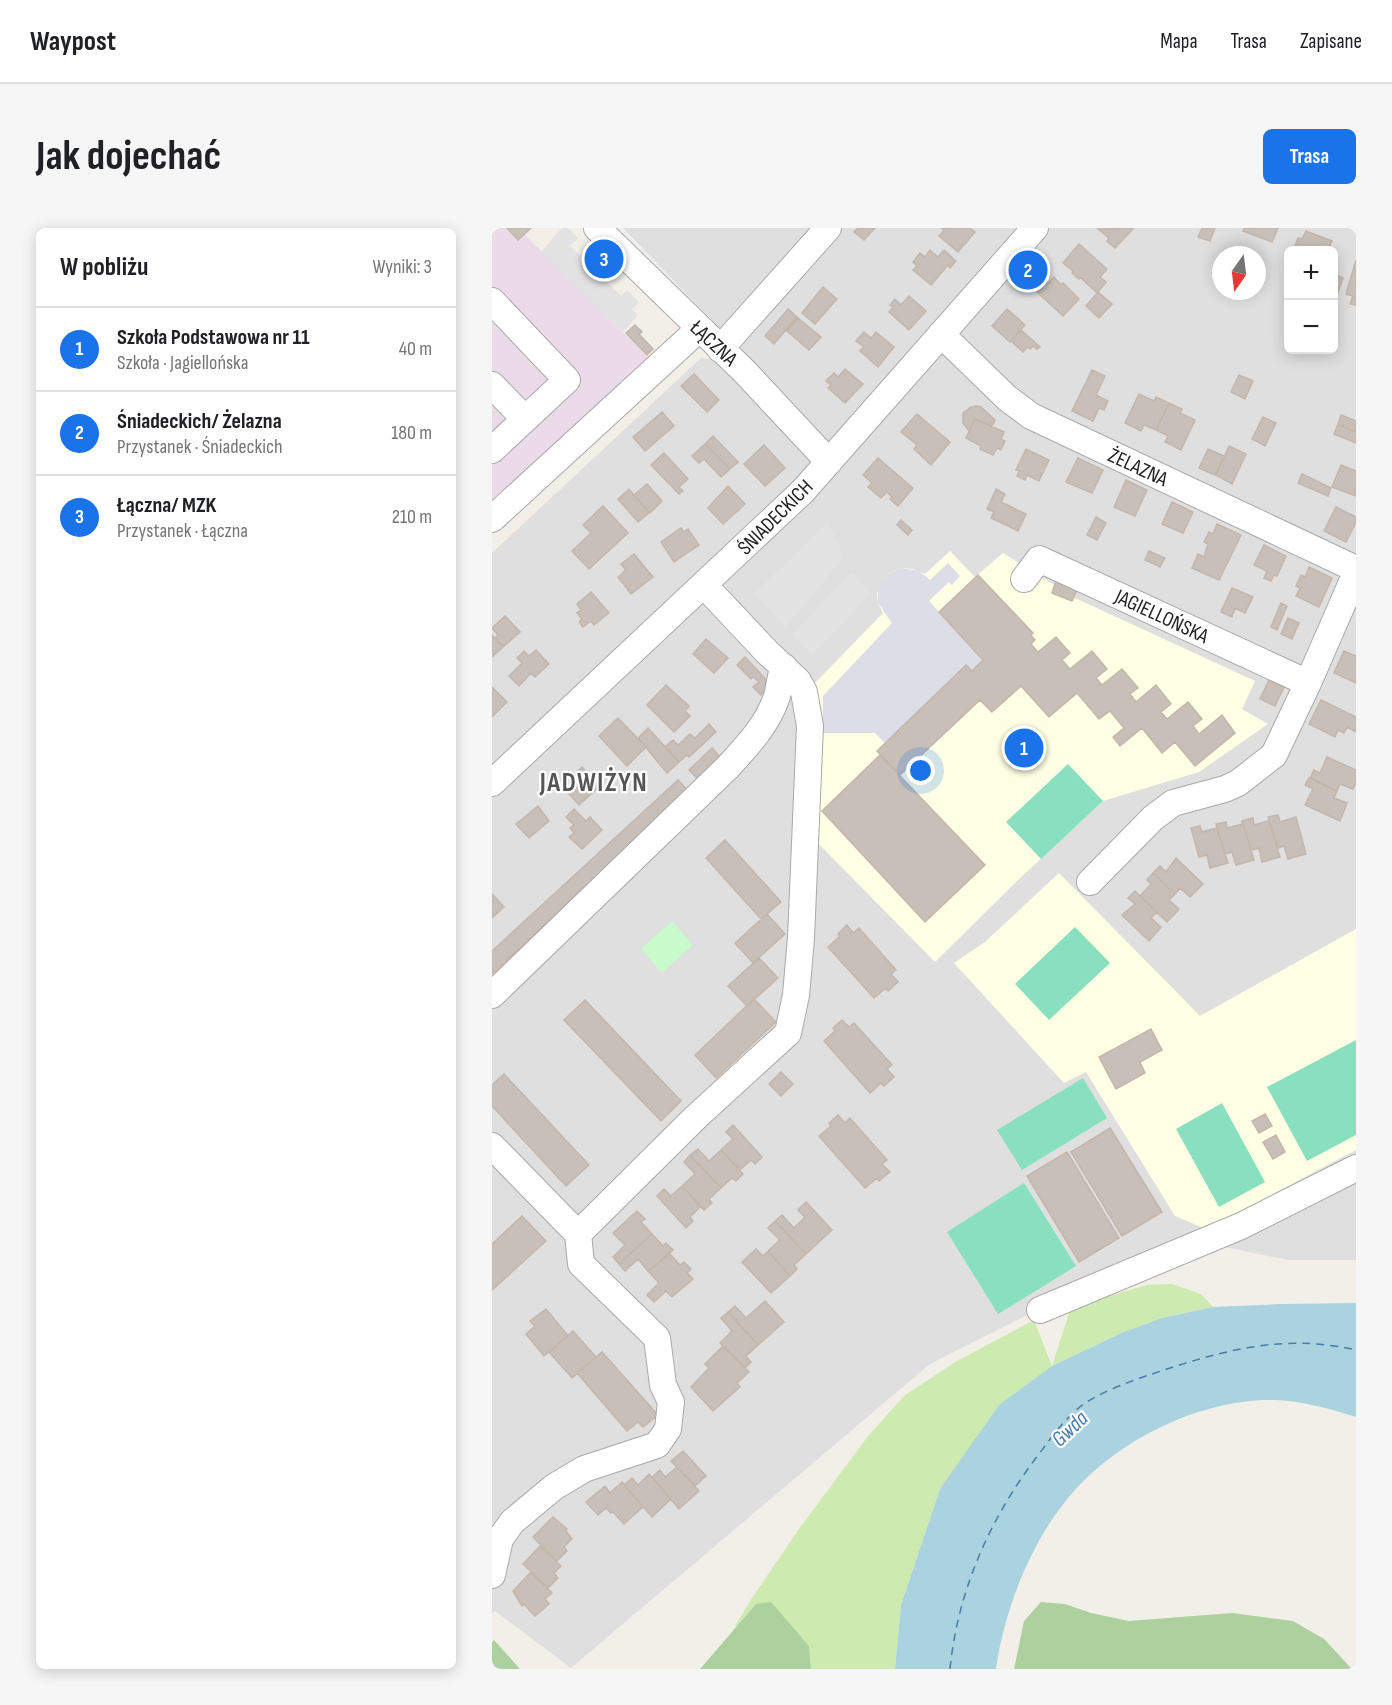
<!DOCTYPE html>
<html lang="pl">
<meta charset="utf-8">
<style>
:root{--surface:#fff;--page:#f6f6f6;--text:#202124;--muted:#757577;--line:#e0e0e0;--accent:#1a73e8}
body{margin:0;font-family:"Sofia Sans Condensed",sans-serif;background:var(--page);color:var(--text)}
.controls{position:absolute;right:18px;top:18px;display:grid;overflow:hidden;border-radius:9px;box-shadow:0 3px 15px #0003}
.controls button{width:54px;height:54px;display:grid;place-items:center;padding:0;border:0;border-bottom:2px solid var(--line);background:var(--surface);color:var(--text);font:30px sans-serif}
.compass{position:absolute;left:720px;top:18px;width:54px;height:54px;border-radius:50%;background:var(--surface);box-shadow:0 3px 15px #0003;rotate:194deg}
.you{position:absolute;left:429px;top:543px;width:21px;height:21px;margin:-15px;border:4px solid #fff;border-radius:50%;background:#1a73e8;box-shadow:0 0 0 9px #1a73e833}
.badge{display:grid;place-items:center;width:39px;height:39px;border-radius:50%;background:var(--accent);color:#fff;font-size:20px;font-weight:700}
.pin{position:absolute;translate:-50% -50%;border:3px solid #fff;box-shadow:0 2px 6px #0006}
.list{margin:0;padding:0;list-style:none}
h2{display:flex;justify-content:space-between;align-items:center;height:78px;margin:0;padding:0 24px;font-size:26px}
h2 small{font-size:20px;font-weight:400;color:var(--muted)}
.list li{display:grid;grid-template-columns:39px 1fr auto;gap:18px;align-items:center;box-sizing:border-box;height:84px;padding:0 24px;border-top:2px solid var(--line)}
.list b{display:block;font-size:22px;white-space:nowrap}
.list p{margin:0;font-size:20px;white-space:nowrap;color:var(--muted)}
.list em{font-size:20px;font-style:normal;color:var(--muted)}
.map{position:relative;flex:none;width:864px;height:1441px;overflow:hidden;border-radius:9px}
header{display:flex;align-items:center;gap:36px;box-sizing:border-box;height:84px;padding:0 30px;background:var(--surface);border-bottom:2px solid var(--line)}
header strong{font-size:28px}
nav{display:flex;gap:33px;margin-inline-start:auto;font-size:21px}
.intro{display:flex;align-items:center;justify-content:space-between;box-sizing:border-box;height:144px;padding:0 36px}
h1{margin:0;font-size:42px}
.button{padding:15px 27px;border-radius:9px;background:var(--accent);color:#fff;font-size:21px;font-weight:700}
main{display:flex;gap:36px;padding:0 36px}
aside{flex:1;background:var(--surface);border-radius:9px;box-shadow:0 3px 15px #0003}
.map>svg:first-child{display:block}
.residential{fill:#e0dfdf;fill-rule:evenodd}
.industrial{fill:#ebdbe8}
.education{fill:#ffffe5}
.grass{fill:#cdebb0}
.forest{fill:#add19e}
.park{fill:#c8facc}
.pitch{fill:#88e0be}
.parking{fill:#e2e2e2}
.plaza{fill:#dddde8}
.water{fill:#aad3df}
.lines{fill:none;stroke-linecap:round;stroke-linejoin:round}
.ferry{stroke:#4a7aab;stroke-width:1.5;stroke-dasharray:8 6;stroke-linecap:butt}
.building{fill:#c7bfb8;stroke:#c4b6ab;stroke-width:1.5}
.minor-casing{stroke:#a9a9a9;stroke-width:28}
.minor{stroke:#fff;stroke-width:26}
.labels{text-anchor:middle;stroke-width:4.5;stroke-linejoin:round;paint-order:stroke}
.street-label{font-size:21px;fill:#222;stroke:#fff}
.water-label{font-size:22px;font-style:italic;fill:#4a7aab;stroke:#fff}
.district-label{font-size:27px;font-weight:bold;letter-spacing:1.5px;fill:#555;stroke:#fff}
</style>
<header>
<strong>Waypost</strong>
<nav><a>Mapa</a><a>Trasa</a><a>Zapisane</a></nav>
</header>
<div class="intro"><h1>Jak dojechać</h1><a class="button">Trasa</a></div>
<main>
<aside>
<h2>W pobliżu<small>Wyniki: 3</small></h2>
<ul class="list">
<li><span class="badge">1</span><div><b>Szkoła Podstawowa nr 11</b><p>Szkoła · Jagiellońska</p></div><em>40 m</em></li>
<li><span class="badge">2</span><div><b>Śniadeckich/ Żelazna</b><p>Przystanek · Śniadeckich</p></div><em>180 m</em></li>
<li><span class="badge">3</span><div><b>Łączna/ MZK</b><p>Przystanek · Łączna</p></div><em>210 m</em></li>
</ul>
</aside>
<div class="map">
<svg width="864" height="1441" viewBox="0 0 864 1441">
<rect width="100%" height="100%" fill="#f2efe9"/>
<path class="residential" d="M131 0H864V1032H796L689 1010 438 1136 79 1440 3 1383 0 1385V325L209 130 264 138ZM796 22H842V122H796ZM729 27H765V63H729Z"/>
<path class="industrial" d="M0 0H15L26 12 32 6 156 129 0 273Z"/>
<path class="education" d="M458 323 483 349 511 325 583 370 763 453 750 481 776 496 707 544 611 573 525 653 443 734 318 607 322 456 391 385 386 375 385 365 392 351 399 344 410 340 421 341 433 346Z
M567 645 708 788 864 701V922L714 1001 683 988 594 844 572 855 462 735 493 714Z"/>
<path class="grass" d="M680 1056 709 1066 721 1079 670 1090 629 1105 560 1138 448 1261 409 1377 403 1441H319L317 1418 243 1398 260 1370 309 1298 376 1208 413 1167 465 1133 542 1092 560 1138 579 1079 655 1057Z"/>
<path class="forest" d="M279 1374 317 1418 319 1441H208L264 1376Z
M549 1374 573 1376 599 1385 637 1393 740 1385 801 1393 832 1411 860 1441H522L532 1393Z
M2 1412 28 1441H0V1414Z"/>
<path class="park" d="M180 693 201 717 170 745 149 721Z"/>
<path class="pitch" d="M576 536 611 573 549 631 514 594Z
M583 699 618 735 557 792 523 756Z
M864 812V907L815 933 775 859Z
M591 850 615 890 530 942 505 902Z
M730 875 773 954 727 979 684 901Z
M532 955 584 1038 506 1086 455 1004Z"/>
<path class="parking" d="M70 0H76L86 10 78 18 129 68 135 62 147 74 140 81 146 87 131 104 49 24Z
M336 294 352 329 294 399 262 366Z
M359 344 379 365 320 427 300 407Z"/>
<path class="plaza" d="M456 335 468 348 460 357 457 354 437 373 491 432 480 443 474 437 393 515 383 505H330L331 468 400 395 386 375V361L389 354 399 344 410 340 427 343 438 352Z"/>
<path class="water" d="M864 1075V1189C838 1181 811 1173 784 1172 708 1170 623 1213 576 1270 538 1316 512 1383 504 1441H403L409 1377 448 1261 507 1177 560 1138 629 1105 670 1090 721 1079 791 1076Z"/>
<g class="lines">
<path class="ferry" d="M458 1441C466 1360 500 1286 550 1222 561 1207 574 1190 589 1178 606 1165 639 1153 660 1146 729 1123 790 1105 864 1122"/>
</g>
<path class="building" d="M15 0H39L26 12Z
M366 0H383L372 12 362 4Z
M449 0H478L483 4 466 24 447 8 452 2Z
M710 0H723L718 13 706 9Z
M752 0H786L780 14 751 3Z
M606 1 641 0V1L623 20 615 13 617 10Z
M814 3 840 13 836 22H806L807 19 803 18 806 10 810 11Z
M587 16 615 41 608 49 614 54 605 65 589 50 587 51 580 45 581 43 571 35Z
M438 22 446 29 452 22 464 33 458 40 456 37 439 57 421 42 425 38 421 34 428 25 433 29Z
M864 32V77L858 76 861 68 854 66Z
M843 46 851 50 842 75V49Z
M562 49 569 57 571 55 587 71 571 88 545 64 554 54 556 56Z
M331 59 345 71 323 96 310 85Z
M606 64 620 76 607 90 594 78Z
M417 68 434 83 417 102 397 84 401 79 398 77 403 71 409 77Z
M296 81 305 89 282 116 273 108Z
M515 81 533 97 518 114 500 98Z
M306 90 329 109 317 122 295 103Z
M143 97 150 104 147 106 161 121 155 127 134 105Z
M529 102 548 119 545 121 541 118 538 121 535 119 531 124 519 113Z
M372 104 379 110 384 104 402 119 386 139 368 123 372 119 364 113Z
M353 141 371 156 353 175 336 160 339 157 334 153 342 145 346 149Z
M600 142 613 148 604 167 616 173 612 182 607 180 601 193 580 183Z
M202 146 227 172 215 184 189 158Z
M747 147 761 153 753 171 739 164Z
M647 166 662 173 664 169 677 175 664 202 652 197 649 203 633 195Z
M677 175 690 181 688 185 703 192 689 222 673 214 676 208 664 202Z
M485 178 489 179 503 192 500 198 483 191 477 203 471 195V185L479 179Z
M170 184 182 198 153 223 141 209Z
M425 186 458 214 439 237 422 221 425 217 409 204Z
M849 187 864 193V204L846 196Z
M771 189 784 195 773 218 760 211Z
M483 191 512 204 509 211 513 213 509 222 505 220 501 227 488 221 489 218 474 210Z
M846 196 864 204V215L842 206Z
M221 208 246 234 238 241 213 216Z
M213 216 238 241 229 249 212 231 207 235 200 228Z
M272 217 293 240 273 258 252 236Z
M737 218 754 226 740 256 724 247Z
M534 221 557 232 547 253 535 247 533 252 525 248 527 243 524 242Z
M716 221 732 228 723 247 707 240Z
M172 225 196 251 187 259 191 263 187 266 159 237Z
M386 230 421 260 406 278 398 271 400 269 395 264 389 270 376 259 380 255 371 247Z
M586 230 611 242 600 265 574 254Z
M849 237 864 243V268L840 259Z
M810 246 839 260 836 268 806 255Z
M634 252 655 262 643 288 622 279Z
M155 256 170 273 158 285 142 267Z
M236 258 253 276 231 296 216 280Z
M137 261 157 285 146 294 126 271Z
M504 261 513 266 509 274 534 286 526 303 499 290 502 284 495 281Z
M680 274 701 284 691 305 670 296Z
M111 278 136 305 97 341 80 323 99 305 91 297Z
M844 279 864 289V294L854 314 832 303Z
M604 289 614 295 605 312 595 307Z
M409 292 420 302 416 307 405 297Z
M725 296 749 307 727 352 700 340 706 326 712 329 716 316 712 314 717 304 721 306Z
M189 300 192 304 196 301 207 317 182 334 169 314Z
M772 317 794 328 785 348 782 347 779 353 772 350 775 343 762 337Z
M657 323 673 330 668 339 653 332Z
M142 326 161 349 139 366 126 349 134 342 129 336Z
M817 339 840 350 827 379 804 368 808 360 804 358 809 347 813 349Z
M486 347 541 405 539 407 543 412 539 416 546 424 564 409 578 425 570 432 578 441 600 423 615 441 604 450 610 457 630 441 646 460 638 466 644 474 664 457 679 476 669 484 675 491 696 474 710 491 701 498 707 506 730 487 743 505 703 538 683 514 670 525 650 500 628 518 621 509 632 500 618 483 607 491 585 465 557 489 529 458 500 484 488 472 408 547 385 523 474 437 480 443 491 432 447 384Z
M564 353 585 362 580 373 560 365Z
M740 360 761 369 753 385 743 380 740 389 729 384Z
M99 364 117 385 102 397 99 393 91 399 87 394 90 391 85 385 89 382 85 376Z
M789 375 795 378 785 402 779 399Z
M13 388 28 404 11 419 3 410 6 407 0 400Z
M796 390 807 395 800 411 789 406Z
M0 407 11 419 0 429Z
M214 411 236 430 222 445 201 426Z
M44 422 57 436 43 449 39 445 27 458 17 448 30 435 25 430 32 423 37 428Z
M852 423 864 428V455L842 445Z
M253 429 279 457 269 467 261 459 267 454 261 449 259 451 245 437Z
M778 450 793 457 783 478 768 471Z
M174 457 197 478 193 483 198 488 182 504 155 477Z
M0 459 15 474 0 489Z
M829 472 864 489V504L855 499 852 505 846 502 843 509 817 496Z
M126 490 154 519 135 538 107 508Z
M217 496 224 504 197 529 195 527 187 534 173 519 181 512 186 517 198 506 203 510Z
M156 500 187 534 175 545 146 510Z
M220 520 230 531 207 552 197 542Z
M388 527 493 637 433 694 330 583Z
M835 529 864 542V555L861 561 848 556 845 563 818 550 822 542 828 545Z
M90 539 107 559 87 577 70 558Z
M817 550 845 563 842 570 855 575 848 593 813 577 821 561 813 557Z
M186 552 196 563 72 679 74 681 54 699 52 698 14 733 16 735 5 744 3 743 0 746V723Z
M46 578 57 593 37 610 24 596Z
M82 581 94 593 98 589 110 602 90 621 77 609 82 605 78 600 82 597 74 589Z
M786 587 788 594 804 589 814 626 796 631 792 618 786 620 776 589Z
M761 590 762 597 777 593 788 629 770 634 767 620 759 622 750 593Z
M734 594 735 600 751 596 762 632 744 637 740 624 733 626 724 596Z
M708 598 710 604 725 600 736 635 718 640 715 627 707 629 699 600Z
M233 612 289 674 269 691 214 630Z
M684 630 711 656 698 669 688 660 683 666 661 645 668 638 674 644Z
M661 645 683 666 677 672 687 681 675 694 648 668 659 656 655 652Z
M643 663 665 684 659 690 669 699 657 713 630 687 643 676 636 670Z
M0 666 12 679 0 690Z
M275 686 293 706 261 735 243 715Z
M355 697 361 705 367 700 404 742 399 746 406 754 396 763 394 760 382 770 336 719 348 708 346 706Z
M267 730 286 750 255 778 236 758Z
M262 771 284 794 224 850 203 827Z
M93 772 189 873 169 893 72 792Z
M350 792 357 799 362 795 400 837 395 841 402 849 392 858 389 855 378 865 332 813 343 803 341 800Z
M659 801 670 822 648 834 653 845 624 861 607 829Z
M289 844 301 856 289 868 277 856Z
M12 846 97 937 74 958 0 878V857Z
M773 886 780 898 767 905 760 893Z
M346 887 353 895 358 890 395 932 390 936 398 944 387 953 385 950 373 960 327 908 339 898 337 895Z
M241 897 270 929 263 936 259 932 248 942 229 922 241 911 234 904Z
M618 900 670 984 630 1008 579 924Z
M784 907 793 924 781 931 771 914Z
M206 921 217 933 229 922 251 946 244 953 240 950 229 960 198 927Z
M575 924 627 1010 587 1034 535 948Z
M198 927 229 960 217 971 220 975 212 982 190 958 203 946 192 934Z
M190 958 209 978 198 989 201 993 194 1000 165 968 172 961 179 968Z
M314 974 340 1002 314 1026 283 993 290 987 302 1000 313 989 306 982Z
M145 983 153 991 149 994 160 1006 127 1036 121 1029 133 1017 121 1005Z
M30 988 54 1013 0 1062V1016Z
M283 993 314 1026 302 1037 305 1041 298 1048 276 1023 288 1012 276 1000Z
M160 1006 171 1018 174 1015 181 1022 156 1043 146 1031 133 1043 127 1036Z
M264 1021 271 1028 276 1023 298 1048 279 1065 250 1034Z
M178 1026 188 1037 192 1034 199 1041 195 1045 201 1051 180 1069 174 1063 162 1074 155 1067 167 1055 156 1043Z
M273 1073 292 1094 266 1117 236 1084 243 1078 254 1090Z
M54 1081 76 1108 52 1128 34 1106 43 1098 38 1093Z
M236 1084 266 1117 254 1128 259 1134 253 1140 228 1115 240 1103 229 1090Z
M81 1103 104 1129 80 1150 57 1124Z
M231 1118 257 1144 245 1155 248 1159 221 1183 199 1159 217 1140 213 1136Z
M110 1124 166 1187 151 1199 146 1194 135 1203 85 1145Z
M191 1223 214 1248 203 1258 179 1233Z
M185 1239 207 1263 187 1281 160 1249 168 1242 173 1249Z
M157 1246 179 1271 160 1289 132 1257 140 1250 146 1257Z
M130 1254 151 1279 132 1296 121 1284 119 1285 114 1280 106 1287 94 1274 113 1258 118 1265Z
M61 1289 75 1301 74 1303 80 1311 72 1319 75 1323 65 1333 41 1309Z
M48 1318 69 1338 62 1345 66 1350 56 1360 31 1336Z
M39 1344 60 1365 53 1371 57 1376 43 1388 32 1376 30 1378 21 1363Z"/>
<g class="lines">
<defs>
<path id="minor" d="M105 0 253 144 337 234
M0 73 75 152 0 222
M449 106 515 170 539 188 864 341
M228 121 336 0
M0 157 33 191
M0 291 207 101
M532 351 547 331 816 455
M0 555 311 263 543 0
M598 654 661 590 681 575 733 561 746 555 782 527 816 455 864 345
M0 767 235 540C254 519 274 499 284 471 288 460 287 451 292 439
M0 918 86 1006 89 1036 165 1110 171 1157 179 1174 176 1201 165 1217 92 1241 62 1259 20 1294 8 1311 0 1347
M86 1006 204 889 296 805 304 767 309 710 318 498 312 464 306 453 275 424 212 357
M548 1082 749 998 864 940"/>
</defs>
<use href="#minor" class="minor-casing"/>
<use href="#minor" class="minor"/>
</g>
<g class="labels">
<g class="street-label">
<text transform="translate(222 115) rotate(43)" y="7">ŁĄCZNA</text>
<text transform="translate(646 239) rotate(25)" y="7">ŻELAZNA</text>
<text transform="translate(283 289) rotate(-45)" y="7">ŚNIADECKICH</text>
<text transform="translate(670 388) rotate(25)" y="7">JAGIELLOŃSKA</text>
</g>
<g class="water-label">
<text transform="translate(577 1200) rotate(-44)" y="8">Gwda</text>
</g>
<g class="district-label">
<text x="102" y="563">JADWIŻYN</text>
</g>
</g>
</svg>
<div class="controls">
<button>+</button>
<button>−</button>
</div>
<svg class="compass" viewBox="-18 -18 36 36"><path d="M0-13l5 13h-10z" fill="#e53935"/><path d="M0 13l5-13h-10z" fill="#757577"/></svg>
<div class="you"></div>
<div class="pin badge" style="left:532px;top:520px">1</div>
<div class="pin badge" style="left:536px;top:42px">2</div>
<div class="pin badge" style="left:112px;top:31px">3</div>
</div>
</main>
